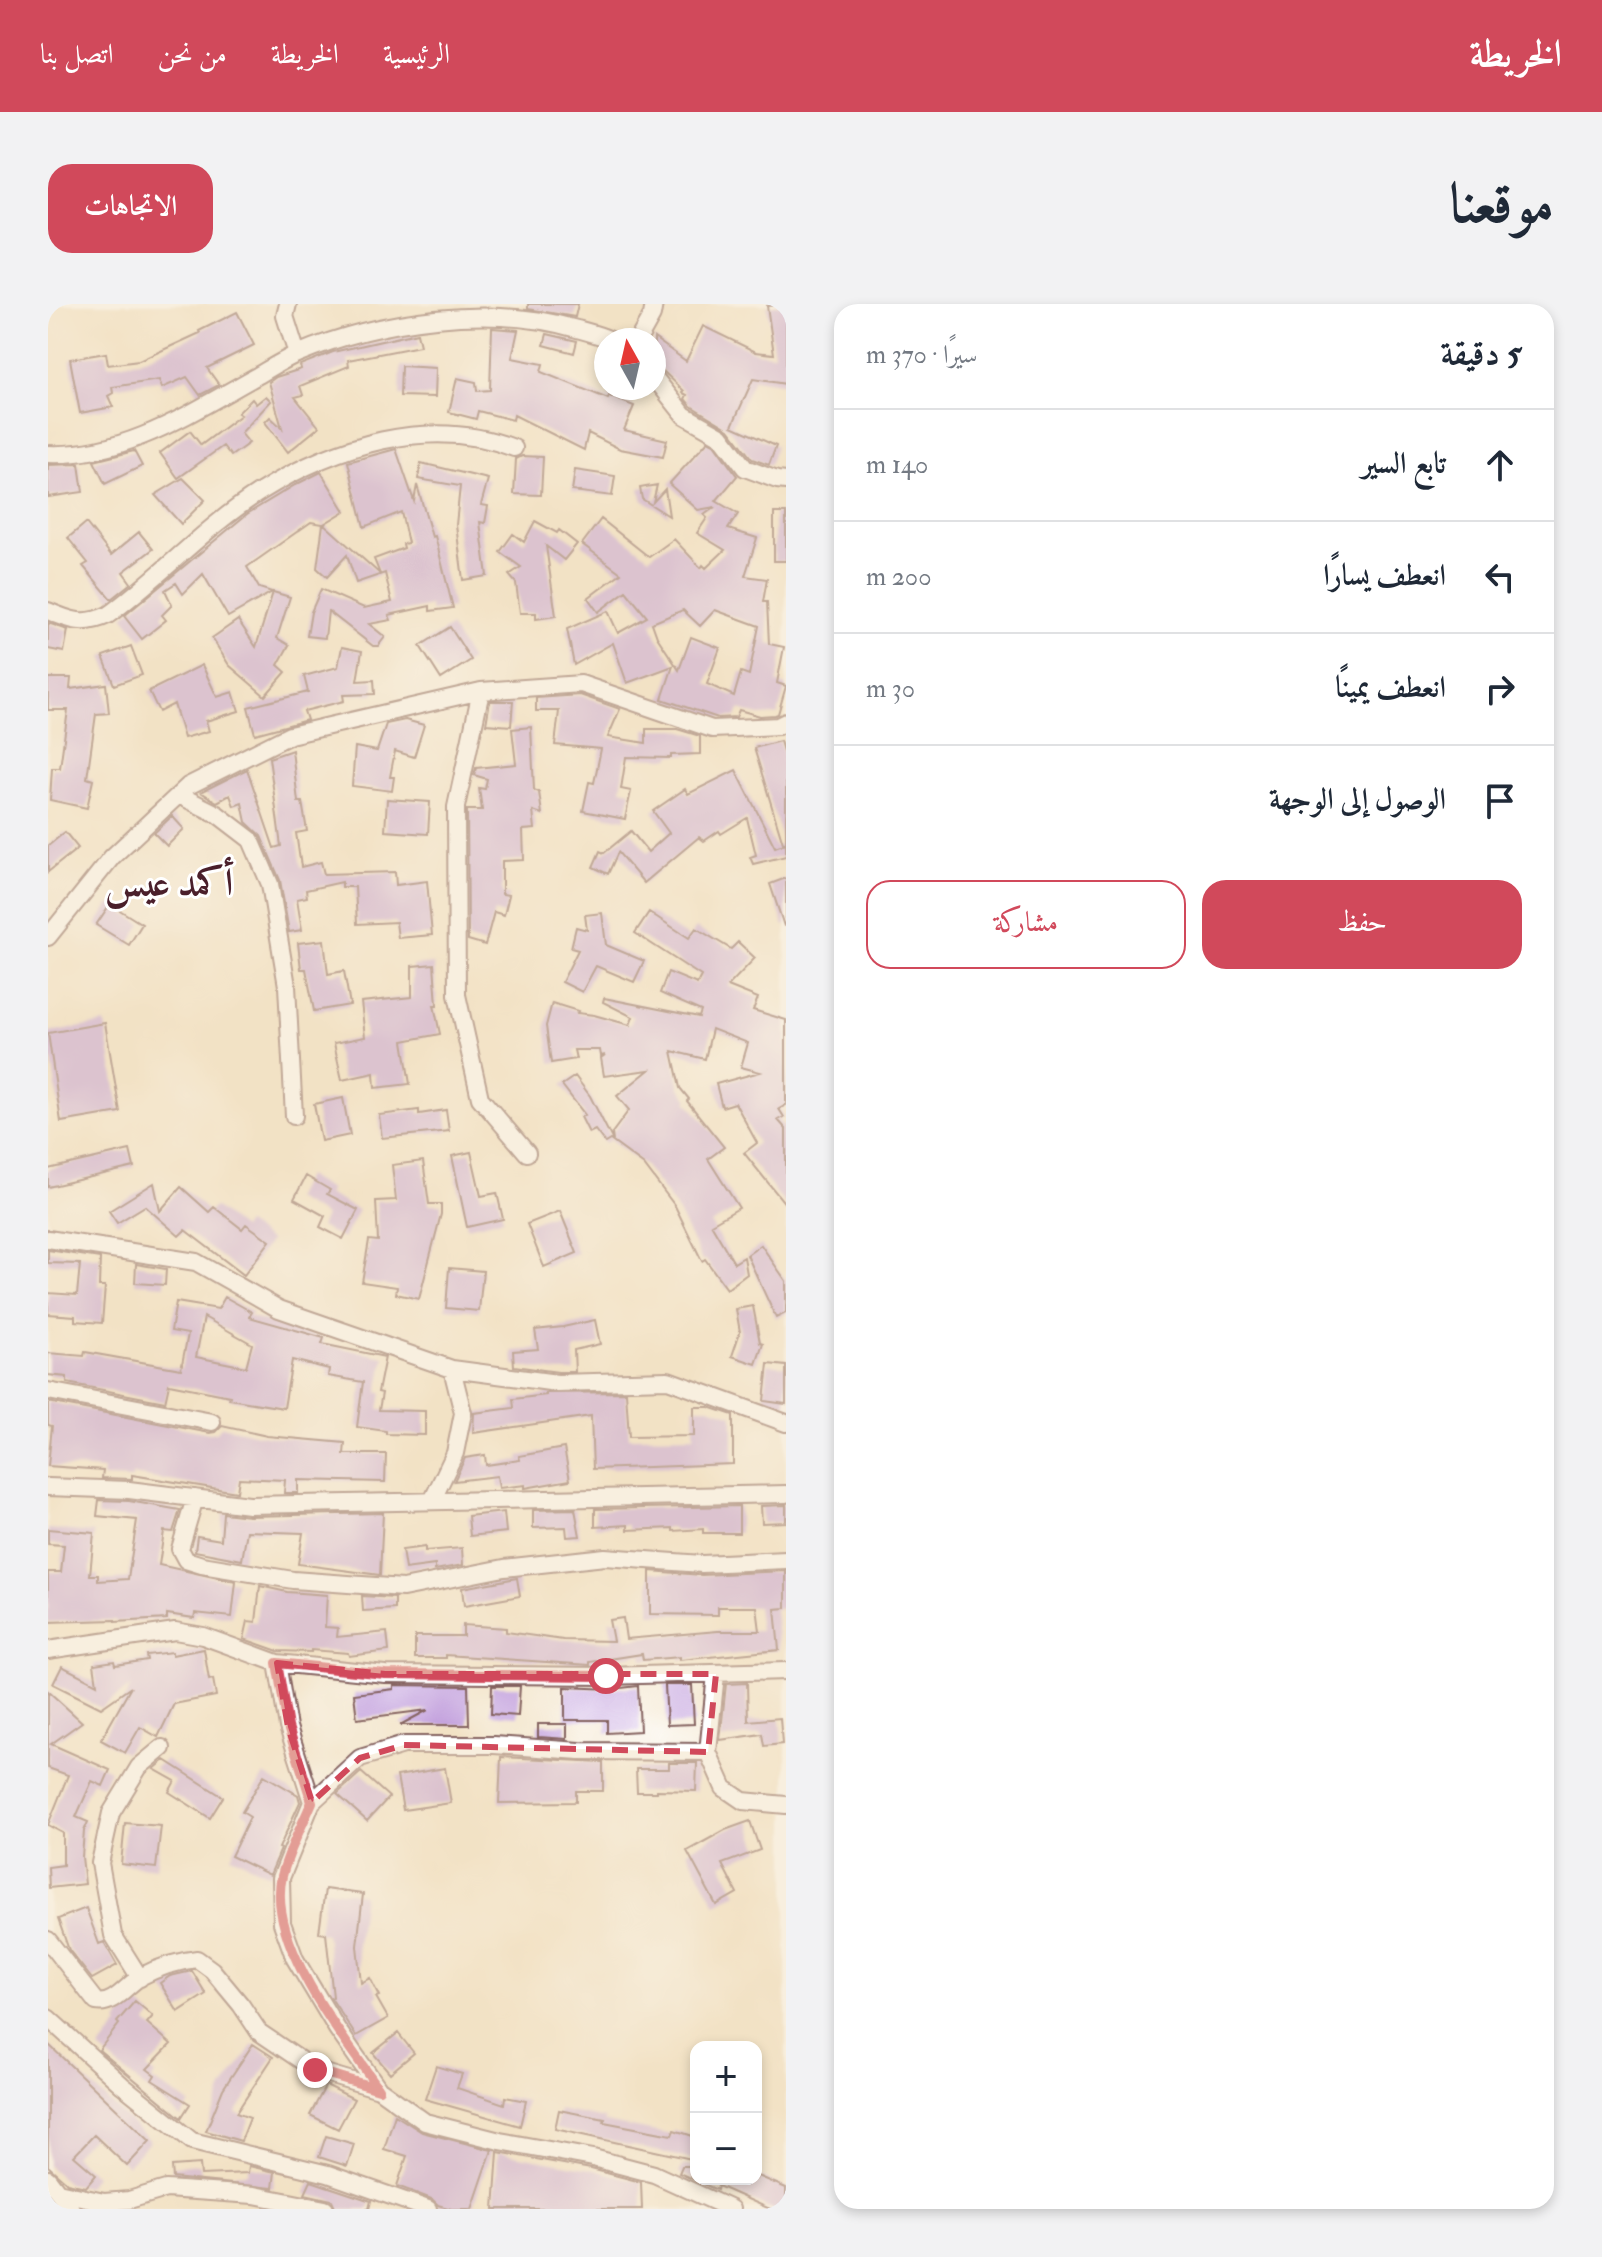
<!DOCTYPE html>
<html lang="ar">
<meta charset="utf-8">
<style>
:root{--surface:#fff;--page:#f2f2f3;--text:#1f2937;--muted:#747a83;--line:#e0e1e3;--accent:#d1495b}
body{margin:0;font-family:"IM FELL Double Pica",Amiri,serif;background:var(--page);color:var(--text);direction:rtl}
.controls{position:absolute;right:24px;bottom:24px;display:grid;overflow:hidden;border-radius:16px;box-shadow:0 4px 12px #0003}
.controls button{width:72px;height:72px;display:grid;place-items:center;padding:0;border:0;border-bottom:2px solid var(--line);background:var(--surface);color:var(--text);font:40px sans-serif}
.compass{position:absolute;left:546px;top:24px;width:72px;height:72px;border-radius:50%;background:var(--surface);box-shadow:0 4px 12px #0003;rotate:352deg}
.stop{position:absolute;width:24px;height:24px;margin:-18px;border:6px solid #d1495b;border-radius:50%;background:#fff}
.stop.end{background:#d1495b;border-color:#fff;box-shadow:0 2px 8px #0008}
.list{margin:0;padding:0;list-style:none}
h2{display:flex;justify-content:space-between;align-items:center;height:104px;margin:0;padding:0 32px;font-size:34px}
h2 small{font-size:26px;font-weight:400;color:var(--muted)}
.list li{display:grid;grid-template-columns:52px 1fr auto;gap:24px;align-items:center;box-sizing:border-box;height:112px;padding:0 32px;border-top:2px solid var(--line)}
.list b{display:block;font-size:30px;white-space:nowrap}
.list em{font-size:26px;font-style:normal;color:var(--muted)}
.actions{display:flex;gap:16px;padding:24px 32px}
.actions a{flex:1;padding:18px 0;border:2px solid var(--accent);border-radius:24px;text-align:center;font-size:28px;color:var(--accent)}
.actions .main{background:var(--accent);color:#fff}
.icon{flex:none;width:44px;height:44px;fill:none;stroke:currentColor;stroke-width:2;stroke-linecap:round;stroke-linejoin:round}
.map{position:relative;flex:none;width:738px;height:1905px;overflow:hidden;direction:ltr;border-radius:24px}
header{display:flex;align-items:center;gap:48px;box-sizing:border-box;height:112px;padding:0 40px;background:var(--accent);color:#fff}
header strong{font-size:38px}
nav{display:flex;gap:44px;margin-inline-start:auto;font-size:28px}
.intro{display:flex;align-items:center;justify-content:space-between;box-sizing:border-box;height:192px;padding:0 48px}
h1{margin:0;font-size:56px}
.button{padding:20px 36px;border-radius:24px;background:var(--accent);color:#fff;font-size:28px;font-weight:700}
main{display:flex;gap:48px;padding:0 48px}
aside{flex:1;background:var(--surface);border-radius:24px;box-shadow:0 4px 12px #0003}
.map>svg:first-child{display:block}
.building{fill:#c19edc;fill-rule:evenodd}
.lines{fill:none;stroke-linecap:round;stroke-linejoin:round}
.street-casing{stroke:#856361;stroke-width:20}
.street{stroke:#fff;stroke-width:16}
.route{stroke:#d1495b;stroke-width:10}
.marked{fill:none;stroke:#d1495b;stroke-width:6;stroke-dasharray:16 10;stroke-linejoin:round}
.labels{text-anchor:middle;stroke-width:6;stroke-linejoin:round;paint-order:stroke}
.district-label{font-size:38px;font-weight:bold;fill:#4a1f2b;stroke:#fff}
</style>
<header>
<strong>الخريطة</strong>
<nav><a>الرئيسية</a><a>الخريطة</a><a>من نحن</a><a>اتصل بنا</a></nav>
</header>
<div class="intro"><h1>موقعنا</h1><a class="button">الاتجاهات</a></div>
<main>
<aside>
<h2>5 دقيقة<small>سيرًا · 370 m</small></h2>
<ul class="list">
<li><svg class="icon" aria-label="ahead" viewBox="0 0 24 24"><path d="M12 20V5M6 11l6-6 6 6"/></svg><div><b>تابع السير</b></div><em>140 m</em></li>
<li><svg class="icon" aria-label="left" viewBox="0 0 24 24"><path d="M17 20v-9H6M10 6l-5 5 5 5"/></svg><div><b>انعطف يسارًا</b></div><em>200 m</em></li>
<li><svg class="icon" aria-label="right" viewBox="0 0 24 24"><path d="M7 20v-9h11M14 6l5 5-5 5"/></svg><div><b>انعطف يمينًا</b></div><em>30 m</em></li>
<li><svg class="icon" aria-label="arrive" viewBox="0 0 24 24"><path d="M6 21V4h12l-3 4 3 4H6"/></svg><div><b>الوصول إلى الوجهة</b></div></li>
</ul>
<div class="actions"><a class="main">حفظ</a><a>مشاركة</a></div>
</aside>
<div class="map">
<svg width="738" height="1905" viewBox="0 0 738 1905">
<rect width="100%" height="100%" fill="#fff"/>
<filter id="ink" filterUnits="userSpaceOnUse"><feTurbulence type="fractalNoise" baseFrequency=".0125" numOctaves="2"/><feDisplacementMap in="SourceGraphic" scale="16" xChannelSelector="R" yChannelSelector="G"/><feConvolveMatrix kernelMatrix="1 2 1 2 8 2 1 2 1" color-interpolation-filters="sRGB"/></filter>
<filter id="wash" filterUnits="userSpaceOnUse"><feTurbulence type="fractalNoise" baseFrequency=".006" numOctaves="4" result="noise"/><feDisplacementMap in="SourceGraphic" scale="32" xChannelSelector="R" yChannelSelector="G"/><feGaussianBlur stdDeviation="1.8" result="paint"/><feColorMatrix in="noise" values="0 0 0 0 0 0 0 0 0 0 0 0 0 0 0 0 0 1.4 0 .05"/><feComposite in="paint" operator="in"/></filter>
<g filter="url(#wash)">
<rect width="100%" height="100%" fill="#f2e2c5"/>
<g id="blocks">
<path class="building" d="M480 0H530L527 13 480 5Z
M738 0V80L705 75 684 122 728 142 721 161 704 155 681 125 643 102 637 95 639 91 635 89 636 87 614 66 606 62V34L638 57 655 22 708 48 726 50 719 2Z
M189 8 206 41 159 64 171 81 152 91 139 73 114 84 111 76 64 83 65 89 60 92 65 103 32 109 22 55 58 49 60 61 91 57 152 29 151 27Z
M444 24 470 26 464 54 495 60 493 68 560 95 561 92 586 102 576 126 619 136 615 153 572 145 540 129 536 146 466 111 465 116 430 107 428 115 401 108 409 74 428 78 429 87 442 86Z
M369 29 372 42 300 56 301 62 252 82 255 91 247 93 271 123 240 148 217 118 222 113 234 124 221 78 228 73 253 65 252 61 285 48Z
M499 30 529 37 526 49 496 41Z
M353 62 388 64 387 93 352 92Z
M218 92 223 97 193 129 201 139 183 152 175 142 130 174 112 149 142 127 153 141 193 111 190 109 204 95 208 100Z
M660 137 666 140 689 172 668 197 690 210 680 225 709 234 697 272 719 275 715 298H719L721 340 736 343 729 379 738 382 730 410 727 411 712 412 691 406 688 413 670 414 614 395 625 362 579 379 565 339 526 361 519 325 560 307 570 329 599 313 578 287 550 308 540 294 573 269 534 240 553 215 601 253 626 235 653 264 655 261 658 264 677 246 649 229 659 214 656 211 667 203 650 206 621 180ZM635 306 652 322 667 306 711 322 701 371 693 368 686 392 659 380 672 344 643 333 631 366 609 333 604 319Z
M348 145 366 197 369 181 384 233 387 232 405 304 382 307V302L341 311 343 316 321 320 337 333 330 342H325L280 307 277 334 259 332 263 308 273 285 316 304 344 298 337 269 308 279 299 251 279 273 269 264 275 220 263 218 199 263 211 284 224 288 180 313 155 270 135 290 128 279 117 286 124 301 114 311 118 316 94 335 76 312 199 210 247 181 273 168 297 207 276 220 332 270 326 255 356 244 355 240 360 239 353 208 316 223 300 158Z
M86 147 94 162 57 180 46 157Z
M474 152 495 153 493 191 466 190 468 155Z
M373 159 440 175 433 201 440 202 437 219 432 218 439 272 415 276 408 221 412 182 370 175Z
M31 160 35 188 0 193V161Z
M527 166 567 172 564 192 524 187Z
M135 174 157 196 133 220 107 191Z
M609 181 605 198 617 185 621 212 594 195 592 184Z
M726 209H738V257H726Z
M487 217 509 229 511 226 529 240 516 256 498 242 508 312 488 315V309H472L468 279 461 271 473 263 452 248 465 230 476 238Z
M38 219 63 251 91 228 105 245 75 268 83 279 63 295 35 262 40 259 20 234Z
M225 288 242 293 229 334 241 341 230 361 238 368 217 392 181 361 164 334 190 316 208 343Z
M0 319 20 326 16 348 0 345Z
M402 323 423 356 393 375 372 342Z
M83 342 94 371 66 381 55 352Z
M294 343 314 347 309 377 326 376 327 390 295 391 296 397 256 407 259 416 207 430 200 403 260 388 256 372 290 363Z
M154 361 169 393 185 388 191 407 158 417 161 427 136 434 126 400 111 408 101 387Z
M0 374H23L22 385 58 380 61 409 48 410 39 474 45 476 39 504 2 496 4 464H12L20 406H0Z
M532 391 572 405 560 433 598 439V425H629L652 432V450L623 451V454L578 453 573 485 583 487 577 515 535 507 541 478 546 479 553 445 507 441 511 407H488V394Z
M442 397H465L463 422 438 420Z
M357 416 376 421 366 453 347 447 342 473H346L344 487 304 482 307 443 329 447 338 420Z
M483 423 486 486 491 488 494 510 485 507 487 525 475 526 476 556 454 557V590L461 591 456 611 446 608 437 641 420 636 419 506H434L431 484 437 485 439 475 426 471 428 464 468 460 464 425Z
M732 437 738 457V552L705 560 702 553 708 551 699 514 673 530 671 527 656 537 651 533 596 579 570 548 560 570 545 563 552 547 556 549 583 527 600 548 621 529 605 507 637 485 640 490 688 466 727 543 738 539H735L706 444Z
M244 446 250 498H254L259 527 248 529 253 563 273 558 276 570 347 568 348 581 379 577 384 631 350 634 348 618 309 620 307 583H294V578L258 586 259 593 249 595 254 626 241 628 232 576 213 532 198 518 194 499 186 502 182 491 169 498 153 488 199 465 226 544 233 542 221 454Z
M339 495 382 498 380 530 337 527Z
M124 512 136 525 119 542 106 529Z
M17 528 30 544 0 568V542Z
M738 574V621L736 622 722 580Z
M62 600 94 620 81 641 48 621Z
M601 608 641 634 648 624 683 645 690 638 707 654 680 682 710 694 705 706 738 716V801L731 805 736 813 730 816 738 825V901L696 849 709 839 687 799 674 803 668 780 712 768 693 763 700 739 664 725 657 755 624 747 632 784 641 795 639 797 676 843 660 855 691 904 663 920 686 959 696 953 699 970 679 985 657 955 654 957 627 902 596 861 562 836 557 839 547 826 541 829 533 813 537 811 514 781 527 772 542 792 565 837 564 829 581 806 569 792 601 766 556 772 553 754 557 751 553 752 552 746H526L528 755 503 759 498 722 504 699 530 707 529 709 546 711 582 721 585 713 555 698 556 694 651 713 653 707 612 689 620 668 649 680 653 672 587 629Z
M554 609 558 641 596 657 586 678 548 662 534 688 514 678 530 646 523 644 528 623 539 626 537 611Z
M276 636 280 670 296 667 302 701 266 707 258 665H253L250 639Z
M386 660 389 701H386L392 730 355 737 362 780 327 784 326 769 294 776 286 739 317 733 313 698 364 693V662Z
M57 719 72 808 13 818 0 729Z
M295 794 302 831 273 837 266 800Z
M371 806V810L398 806 401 827 334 834 331 811Z
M82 846 86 863 0 883V865Z
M423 848 433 892 449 889 455 915 419 923 404 852Z
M375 857 381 900H393V910L371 995 348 990 349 983 314 978 321 936 330 937 328 897 348 896 344 861Z
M258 872 282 886 279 890 310 906 295 935 272 923 277 912 246 895Z
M106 879 112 907 133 883 161 908 166 903 194 925 198 920 222 937 196 971 137 926 131 932 97 902 69 919 61 907Z
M512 907 529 949 496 963 479 920Z
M713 941 738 977V1009L728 1014 699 951Z
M0 946 52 954 51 982H57L54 1019 27 1017V1012L0 1010V989L29 991 32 960 0 959Z
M88 960 118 965 117 981 87 979Z
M401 964 435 967 431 1007 398 1004Z
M177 993 204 1008 201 1013 276 1034 274 1040 337 1053 330 1088 334 1089 331 1106 377 1107V1131L338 1130V1127L309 1123 315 1078 280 1072 281 1065 244 1056 236 1104 181 1095 182 1092 121 1080 117 1098 19 1079V1073L0 1071V1049L36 1052 37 1048 133 1065 140 1030 123 1027 128 998 170 1005ZM156 1013 204 1040 198 1063 148 1053Z
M705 1002 712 1039 715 1040 708 1060 684 1052 692 1028 688 1005Z
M547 1016 552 1040 526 1046 527 1068H510L466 1062 465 1047 490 1045 487 1026 515 1023Z
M720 1060 738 1062V1100L716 1097Z
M578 1088 581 1133 646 1132V1103H661L685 1111V1160L545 1165 543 1112 425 1129 426 1109 466 1104 465 1095 498 1091V1089Z
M0 1098 162 1129 168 1128 174 1122 219 1132 297 1139 296 1150H338L337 1178 250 1176V1189H236L237 1176 191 1174 189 1188 84 1171V1175L54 1174 55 1166 0 1162 4 1122 0 1121Z
M516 1144 522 1176 477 1184V1181L451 1184 449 1172 406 1177 417 1154 437 1151 438 1161 472 1156 471 1152Z
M51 1196 81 1197 132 1206 125 1228 116 1227 111 1261 188 1278 184 1313 147 1309 146 1314 119 1310V1315L67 1318V1316L0 1318V1268H13L16 1241 0 1240V1225L46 1229 42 1271H50V1277L80 1275 89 1216 49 1212Z
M738 1201V1218L714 1219 713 1202Z
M691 1202V1229H655V1225L625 1227V1224L580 1226V1221L547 1223V1205Z
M527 1205 532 1232 519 1233 518 1223 485 1224V1206Z
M456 1208 458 1228 422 1232 420 1212Z
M175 1209 201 1212 335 1209 332 1271 250 1260 255 1229 199 1227 194 1256 147 1247 149 1232 173 1236Z
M377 1243V1247L414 1244 415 1261 387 1266V1261L357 1265 354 1246Z
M602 1267 654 1271 738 1267V1304L727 1305 731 1346 632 1356V1353L595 1356 594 1350 542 1358V1361L398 1351V1354H367V1332H415V1321L458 1324V1328L515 1336 565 1337 561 1316 575 1314 578 1335 670 1327H712L709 1303H670V1311L602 1310Z
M469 1274 472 1292 416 1302 414 1284Z
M212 1282 239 1288 279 1291 277 1323 290 1324 289 1333 339 1328 341 1347 301 1352 300 1349 263 1346V1348L230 1347 196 1335 200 1317 208 1318Z
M314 1292 347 1294V1305L315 1307Z
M156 1345 161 1376 165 1375 168 1392 126 1400 110 1433 92 1423 77 1449 53 1436 83 1383 53 1404 5 1380 14 1362 49 1380 46 1360 66 1357 67 1361 99 1356 98 1351 124 1348V1351Z
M699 1379 700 1417 732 1414 734 1440 716 1442 714 1430 672 1436 678 1380Z
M346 1381 420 1382 421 1421H352L380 1406 309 1415 306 1390 346 1385Z
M617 1381H644L646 1420 619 1421Z
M444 1382H472L470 1412 443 1410Z
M590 1382 592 1427 559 1429V1416H517V1383L564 1385Z
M0 1387 34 1418 3 1440 62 1466 55 1482 44 1477 28 1513 40 1518 36 1527 34 1553 37 1580 1 1584 0 1563 15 1561V1529L0 1521 20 1471 0 1464Z
M490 1420H519V1435L490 1433Z
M453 1453 555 1458V1487H528V1498L451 1499Z
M117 1456 175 1493 162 1514 121 1488 127 1477 106 1465Z
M621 1459H649L648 1487 609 1486V1488H589L588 1465H621Z
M397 1464 403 1499 355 1506 349 1472Z
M313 1468 341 1493 319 1517 289 1490Z
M216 1471 250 1491 252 1498 231 1544 233 1545 222 1571 183 1552 202 1513 194 1508Z
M702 1517 712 1546 674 1560 689 1589 668 1601 639 1547 677 1526Z
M77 1519 113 1522 108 1564 73 1560Z
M277 1585 315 1590 309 1642 313 1679 322 1674 331 1692 328 1693 340 1714 308 1732 283 1694 285 1693 278 1630 271 1629Z
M38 1604 51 1640 56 1638 69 1661 44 1675 21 1646 10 1615Z
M144 1667 158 1690 130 1708 112 1679 122 1672Z
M87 1697 105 1712 99 1719 123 1740 99 1765 107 1771 104 1776 142 1800 133 1814 51 1746 71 1720 69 1718Z
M350 1729 366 1749 342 1769 325 1749Z
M0 1740 102 1837 79 1862 46 1831 26 1852 48 1871 38 1883 19 1879 0 1862Z
M205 1740 225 1753 188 1809 202 1814 193 1837 158 1827 175 1785Z
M388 1762 414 1770 409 1784 456 1800 457 1793 478 1797 472 1822 377 1795Z
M278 1781 306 1795 290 1825 262 1811Z
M511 1806 557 1815 556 1818 624 1831 626 1826 648 1833V1856L507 1825Z
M347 1811 374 1828 444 1846 424 1905H403L390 1901 384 1895 349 1882 359 1852 336 1845Z
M278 1832 306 1840 299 1862 271 1853Z
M450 1848 543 1865 593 1878 594 1905H446Z
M152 1860 153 1871 200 1869 201 1862 227 1868 225 1884 125 1874 124 1862Z
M634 1862H648V1875H708V1871L738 1884V1905H722L670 1882 669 1886 631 1869Z
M263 1877 323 1897 321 1905H288L284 1896 257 1890Z"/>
</g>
</g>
<g filter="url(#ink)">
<use href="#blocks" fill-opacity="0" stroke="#856361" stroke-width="2"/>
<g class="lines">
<defs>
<path id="street" d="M240 0 237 12 249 50
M590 36 604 11 606 0
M606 73 636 111 673 132 697 164 729 176 738 177
M0 150C77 153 142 109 207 73 221 65 235 56 249 50 332 15 442 0 529 25 540 28 552 31 563 36
M0 307C23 317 37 322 60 311 112 273 158 222 212 188 285 142 381 111 466 144
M433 387 408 503 409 691 432 794 479 849
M131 491 169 510 203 536 222 580 239 682 246 812
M0 633 64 553 140 482 242 431 433 387 533 380 664 425 730 422 738 418
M0 935 148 958 231 1005 404 1065 509 1079 620 1076 738 1119
M0 1087 164 1118
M0 1183 81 1186 201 1201 738 1190
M147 1194 132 1245 138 1256 154 1261 245 1276 355 1284 456 1264 557 1253 654 1260 738 1256
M384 1197 407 1149 415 1109 404 1065
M0 1346 127 1327 155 1332 229 1359 337 1370 558 1372 738 1367
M229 1359 240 1423 264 1498
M668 1370 660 1448 676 1484 695 1497 738 1501
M660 1448 532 1447 446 1441H356L312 1454 264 1498 233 1574 234 1619 247 1655 289 1725 331 1785 377 1818 452 1837 545 1854 606 1870 683 1905
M0 1636 48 1698C65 1702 78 1682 92 1673 109 1664 130 1657 149 1655L164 1666 193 1701 211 1728 267 1766 331 1785
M92 1674 65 1631 52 1559 63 1509 91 1463 114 1444
M0 1714 74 1781 144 1837 280 1870 380 1905
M0 1875 23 1905
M10 1888 56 1898 81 1896 118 1885 206 1891 277 1905"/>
</defs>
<use href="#street" class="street-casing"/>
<use href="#street" class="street"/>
</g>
</g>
<g class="lines" filter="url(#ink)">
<path class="route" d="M267 1766 331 1785C295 1733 218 1638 234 1572 240 1547 254 1522 264 1498L240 1423 229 1359 337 1370 558 1372"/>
</g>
<path d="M0 0H738V1905H0ZM229 1359 337 1370H668L660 1448 356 1441 312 1454 264 1498 240 1423Z" fill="#f2e2c5" fill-opacity=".55" fill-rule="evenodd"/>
<path class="marked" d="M229 1359 337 1370H668L660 1448 356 1441 312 1454 264 1498 240 1423Z"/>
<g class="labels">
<g class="district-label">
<text x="121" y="591">أكمد عيس</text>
</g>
</g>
</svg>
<div class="controls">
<button>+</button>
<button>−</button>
</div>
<svg class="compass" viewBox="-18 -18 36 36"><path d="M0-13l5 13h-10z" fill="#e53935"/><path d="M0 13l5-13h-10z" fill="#747a83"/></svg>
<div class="stop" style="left:558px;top:1372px"></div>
<div class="stop end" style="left:267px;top:1766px"></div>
</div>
</main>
